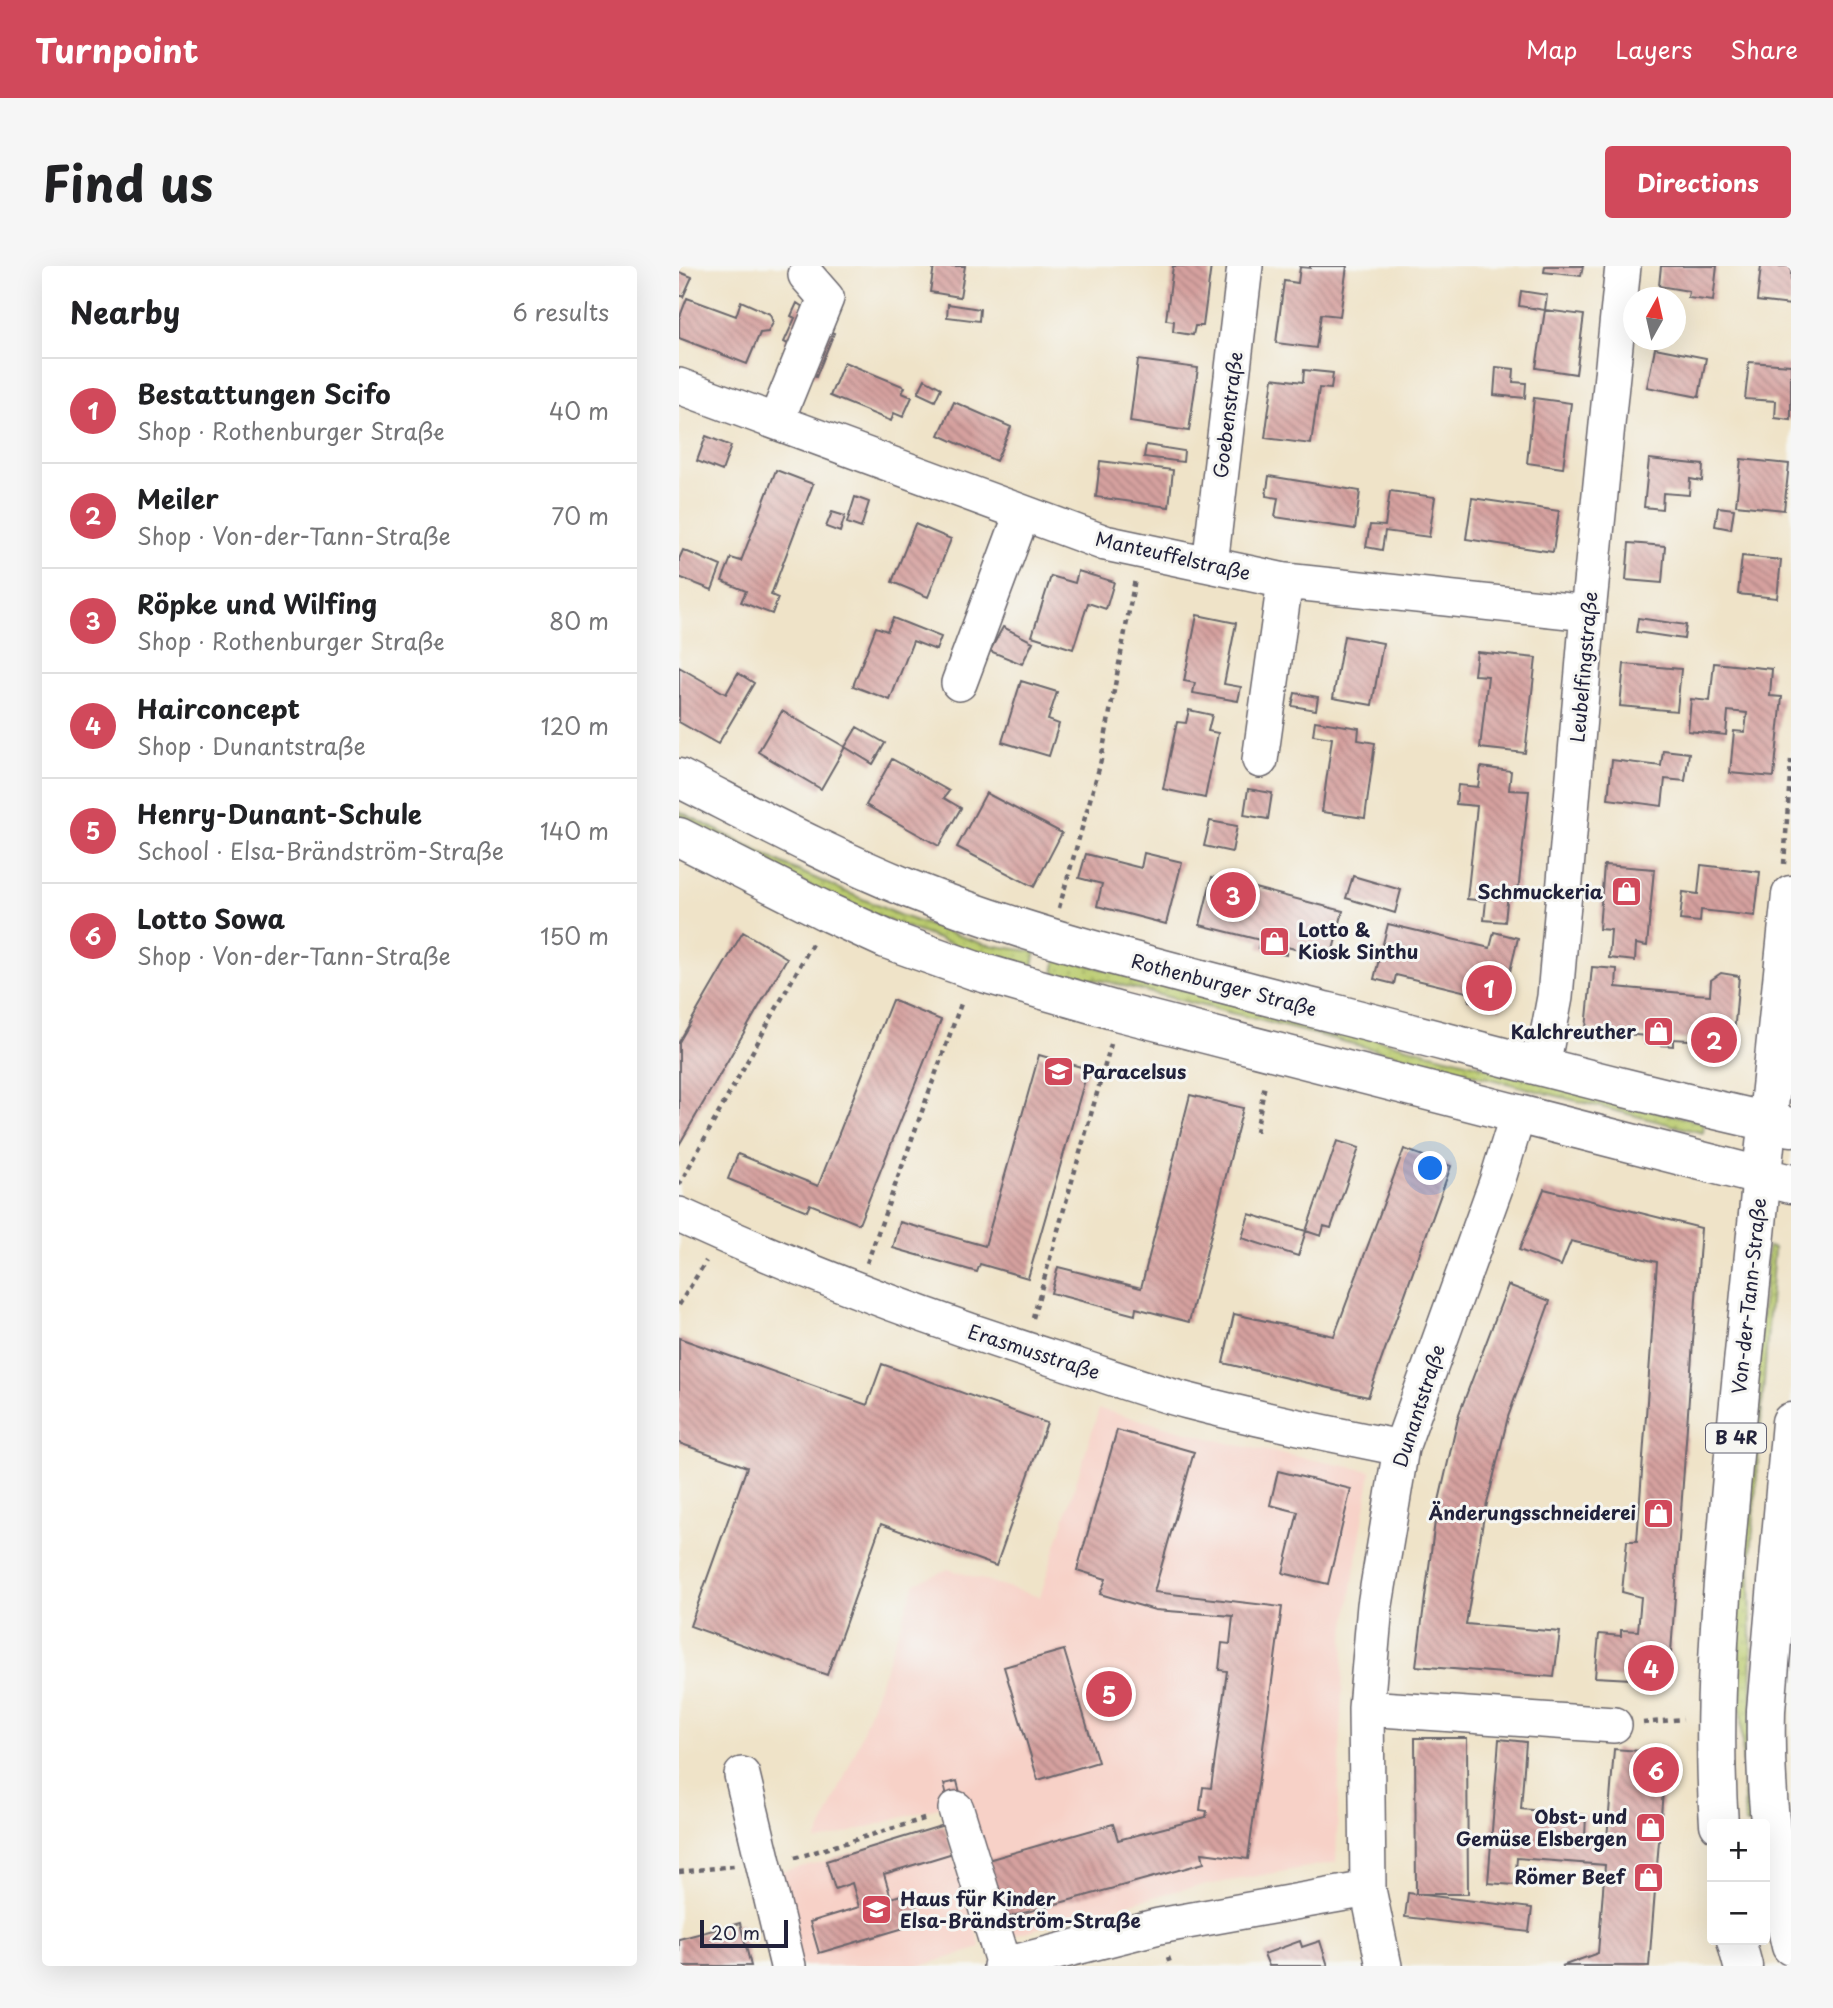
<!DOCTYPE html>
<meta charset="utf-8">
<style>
:root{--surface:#fff;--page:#f6f6f6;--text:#202124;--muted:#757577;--line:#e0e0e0;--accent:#d1495b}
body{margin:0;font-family:"Playpen Sans",sans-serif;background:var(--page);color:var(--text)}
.controls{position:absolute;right:21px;bottom:21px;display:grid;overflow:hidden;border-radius:7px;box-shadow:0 7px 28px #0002}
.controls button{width:63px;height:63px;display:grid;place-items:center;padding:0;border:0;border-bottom:2px solid var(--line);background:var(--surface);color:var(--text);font:35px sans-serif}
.compass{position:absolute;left:944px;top:21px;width:63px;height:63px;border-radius:50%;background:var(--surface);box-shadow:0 7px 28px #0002;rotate:8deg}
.scale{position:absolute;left:21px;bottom:18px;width:88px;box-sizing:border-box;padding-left:7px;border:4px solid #22223b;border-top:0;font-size:19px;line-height:24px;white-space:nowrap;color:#22223b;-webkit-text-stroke:5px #f6f6f2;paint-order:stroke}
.you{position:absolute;left:752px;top:903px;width:24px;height:24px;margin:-18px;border:5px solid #fff;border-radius:50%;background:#1a73e8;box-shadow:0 0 0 10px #1a73e833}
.badge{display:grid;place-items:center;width:46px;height:46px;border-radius:50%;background:var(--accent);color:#fff;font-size:23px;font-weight:700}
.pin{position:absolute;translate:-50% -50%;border:4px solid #fff;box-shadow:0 2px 7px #0006}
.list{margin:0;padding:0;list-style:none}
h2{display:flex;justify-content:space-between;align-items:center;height:91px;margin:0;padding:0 28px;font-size:30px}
h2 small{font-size:23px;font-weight:400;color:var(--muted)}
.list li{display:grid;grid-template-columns:46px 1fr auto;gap:21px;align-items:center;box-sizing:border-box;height:105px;padding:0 28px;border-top:2px solid var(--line)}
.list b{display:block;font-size:26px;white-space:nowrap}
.list p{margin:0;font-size:23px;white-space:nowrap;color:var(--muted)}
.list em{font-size:23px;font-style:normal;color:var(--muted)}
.map{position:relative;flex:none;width:1112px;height:1700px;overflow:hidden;border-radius:7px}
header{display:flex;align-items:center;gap:42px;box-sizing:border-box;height:98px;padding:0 35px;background:var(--accent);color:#fff}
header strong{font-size:33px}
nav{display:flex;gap:38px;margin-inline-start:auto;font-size:24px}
.intro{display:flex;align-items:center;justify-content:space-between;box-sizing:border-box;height:168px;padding:0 42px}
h1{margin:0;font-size:49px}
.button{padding:18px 32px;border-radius:7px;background:var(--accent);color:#fff;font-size:24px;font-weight:700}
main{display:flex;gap:42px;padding:0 42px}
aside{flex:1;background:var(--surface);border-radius:7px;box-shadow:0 7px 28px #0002}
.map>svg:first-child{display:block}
.built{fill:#f7d1c7}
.grass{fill:url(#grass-dots);stroke:#6e7755;stroke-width:2}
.building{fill:url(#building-back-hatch)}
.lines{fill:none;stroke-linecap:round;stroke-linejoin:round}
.minor-casing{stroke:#6a666c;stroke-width:38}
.major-casing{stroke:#6a666c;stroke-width:41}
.path{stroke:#6a666c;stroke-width:4.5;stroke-dasharray:5 5;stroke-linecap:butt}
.minor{stroke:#fff;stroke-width:35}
.major{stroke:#fff;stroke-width:38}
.labels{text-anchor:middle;stroke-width:6;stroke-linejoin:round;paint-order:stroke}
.shield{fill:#f6f6f2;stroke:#626272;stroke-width:2}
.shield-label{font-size:18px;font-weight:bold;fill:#22223b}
.street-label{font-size:19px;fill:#22223b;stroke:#f6f6f2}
.poi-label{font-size:19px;font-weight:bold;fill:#22223b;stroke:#f6f6f2;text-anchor:end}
</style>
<header>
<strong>Turnpoint</strong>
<nav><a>Map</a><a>Layers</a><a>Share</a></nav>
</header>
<div class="intro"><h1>Find us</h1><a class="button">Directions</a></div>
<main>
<aside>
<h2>Nearby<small>6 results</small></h2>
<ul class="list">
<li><span class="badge">1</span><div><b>Bestattungen Scifo</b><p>Shop · Rothenburger Straße</p></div><em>40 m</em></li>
<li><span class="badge">2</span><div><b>Meiler</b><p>Shop · Von-der-Tann-Straße</p></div><em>70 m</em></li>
<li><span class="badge">3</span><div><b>Röpke und Wilfing</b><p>Shop · Rothenburger Straße</p></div><em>80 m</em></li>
<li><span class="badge">4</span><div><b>Hairconcept</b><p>Shop · Dunantstraße</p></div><em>120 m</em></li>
<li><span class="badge">5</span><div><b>Henry-Dunant-Schule</b><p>School · Elsa-Brändström-Straße</p></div><em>140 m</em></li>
<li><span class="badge">6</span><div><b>Lotto Sowa</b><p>Shop · Von-der-Tann-Straße</p></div><em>150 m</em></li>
</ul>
</aside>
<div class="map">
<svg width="1112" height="1700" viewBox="0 0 1112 1700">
<defs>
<pattern id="grass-dots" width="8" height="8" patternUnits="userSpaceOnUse" patternTransform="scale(1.75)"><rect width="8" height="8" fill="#bbcc6f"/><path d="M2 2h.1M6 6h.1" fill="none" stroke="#a0af61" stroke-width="1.8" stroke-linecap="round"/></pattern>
<pattern id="building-back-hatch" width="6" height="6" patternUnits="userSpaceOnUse" patternTransform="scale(1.75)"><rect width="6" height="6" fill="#d6a19f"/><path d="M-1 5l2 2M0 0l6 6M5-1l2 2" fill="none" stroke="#ad8383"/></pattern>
</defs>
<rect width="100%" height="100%" fill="#f6f6f2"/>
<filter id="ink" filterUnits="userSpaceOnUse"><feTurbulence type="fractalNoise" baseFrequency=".0143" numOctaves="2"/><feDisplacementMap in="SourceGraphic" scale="14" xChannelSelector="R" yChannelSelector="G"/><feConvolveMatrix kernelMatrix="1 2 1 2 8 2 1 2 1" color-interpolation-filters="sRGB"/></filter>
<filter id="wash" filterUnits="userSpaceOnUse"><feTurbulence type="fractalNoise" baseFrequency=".00686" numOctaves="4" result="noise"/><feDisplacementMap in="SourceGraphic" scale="28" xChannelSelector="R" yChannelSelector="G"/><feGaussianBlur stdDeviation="1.57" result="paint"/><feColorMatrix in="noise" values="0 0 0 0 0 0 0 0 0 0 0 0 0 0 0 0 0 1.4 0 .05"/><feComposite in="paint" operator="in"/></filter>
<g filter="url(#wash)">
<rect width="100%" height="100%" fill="#efe3c8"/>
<path class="built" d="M420 1143 553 1178 692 1205 665 1372 657 1596 500 1624 331 1670 270 1538 137 1576 177 1484 236 1317 269 1303 361 1331Z
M265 1559 302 1682 242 1700H120L94 1607 147 1595Z"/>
<path class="grass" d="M0 545 106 599 220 649 304 678 357 686 353 703 306 690 178 643 0 556Z
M378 691 1025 857 1024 867 426 715 375 708Z
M1089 981 1095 982 1071 1302 1075 1558H1066L1058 1334Z"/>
<g id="blocks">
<path class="building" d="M255 0H286L281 31 251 26Z
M494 0H532L524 60H516L514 69 494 66 495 55 487 54Z
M631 0H668L661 50 642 48 637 82 597 77 605 15 619 17 621 1 631 2Z
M866 0H904L902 10 865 6Z
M982 0H1038L1034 35 1009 32 1010 25 980 20Z
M1082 0H1112V39L1078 35Z
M0 6 13 11 4 31 0 29Z
M842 25 868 29 866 44 905 49 897 108 857 102 866 44 840 40Z
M8 32 57 50 62 35 91 48 94 57 89 66 81 67 68 98 0 72V53Z
M118 37 131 46 118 83 105 76 116 52 112 50Z
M269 38 301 43 300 55 268 51Z
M144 63 155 67 137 111 126 107Z
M976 82 1027 92 1020 131 968 121Z
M459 94 519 102 510 165 451 156Z
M165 96 226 121 223 127 233 131 224 151 215 147 212 155 151 130Z
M1070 96 1112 99V154L1096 152 1097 135 1066 133Z
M817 101 835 103 834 116 847 117 846 132 815 129Z
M625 104 654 107 652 123 640 122 632 178 586 172 594 112 624 116Z
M246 113 262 122 256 135 239 127Z
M855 132 892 137 884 202 848 197Z
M275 136 332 161 317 195 260 169Z
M27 170 52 180 43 205 18 195Z
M467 179 505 185 504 196 465 191Z
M970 193 1024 199 1023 215 1011 213 1010 229 984 227 983 243 965 241Z
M1062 193 1110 198 1105 244 1057 239Z
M421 195 494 204 490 241 417 231Z
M97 204 134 218 92 329 99 332 93 348 62 336 67 325 43 315 52 292 62 295Z
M590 210 681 225 676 263 596 251 599 232 587 230Z
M711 225 756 231 750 271 706 265 703 284 687 281 691 259 706 260Z
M176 231 190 236 182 262 168 257Z
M793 232 880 245 874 286 787 273Z
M1039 241 1055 243 1052 263 1036 260Z
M153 246 166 250 161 266 147 261Z
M236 258 272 273 249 331 213 316Z
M950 277 986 280 983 317 947 314Z
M4 284 42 300 33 324 0 311V293Z
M1063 290 1102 294 1098 332 1059 328Z
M399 305 435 316 427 343 409 337 394 383 353 370 372 310 396 317Z
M518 349 557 357 545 418 562 421 559 435 514 427 516 417 505 415Z
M214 352 262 371 257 384 234 375 211 434 174 420 197 361 208 365Z
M959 352 1007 359 1005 373 957 366Z
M324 361 354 376 343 398 311 385Z
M665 370 704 377 693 439 654 432Z
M798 386 857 392 846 487 801 482 809 410 795 409Z
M1035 397 1093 403 1091 430 1103 431 1095 511 1051 507 1055 465 1066 466 1068 447 1049 445 1047 469 1009 465 1012 433 1031 435Z
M945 398 1002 403 998 445 941 440Z
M0 401 47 428 59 407 75 417 39 478 0 456Z
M342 415 378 426 369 454 380 458 370 490 323 476Z
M616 427 639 431 637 444 613 440Z
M510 444 533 449 529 465 539 467 526 532 484 523 498 456 507 457Z
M103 445 166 481 142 523 79 486Z
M636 455 680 462 679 474 696 477 686 552 643 546 653 472 634 469Z
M178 461 206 477 194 498 166 481Z
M984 484 1010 487 1006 515 986 513 983 540 929 533 933 494 982 500Z
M213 493 270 525 265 532 282 542 260 580 187 539Z
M802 501 832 505 830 524 850 525 839 626H829L826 656 805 654 807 635 788 633 798 540 777 538 779 519 799 521Z
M569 523 593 527 589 553 565 549Z
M307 527 383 567 355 621 278 581Z
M531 555 558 560 553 586 525 580Z
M465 587 503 596 487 658 418 640 423 618 400 612 407 588 462 602Z
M925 599 975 603 968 680 957 678 956 695 930 692 932 664 920 663Z
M1022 599 1081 606 1076 650 1022 644 1021 656 1001 654 1004 626 1019 628Z
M674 610 722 624 716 647 667 632Z
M533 611 664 645 652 692 608 681 607 689 579 682 581 674 521 659Z
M709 658 811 682 815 666 839 672 822 743 790 735 792 727 717 709 715 718 695 713Z
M64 666 108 692 0 879V776Z
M913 701 938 703 937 721 1015 728 1031 729 1032 714 1042 707 1060 710 1054 780 1051 779V784L1041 786 1024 782 1020 779V776L1011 774 994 773V780L966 778 967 770 947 768V773L924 771V765L907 763Z
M213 734 262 754 180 958 131 938 128 945 49 913 59 888 139 920Z
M360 789 409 803 349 1012 301 998 298 1006 214 982 221 956 306 980Z
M511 829 564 842 510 1056 457 1042 456 1049 372 1027 379 1001 462 1022Z
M658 875 680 882 652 962 645 960 642 970 627 965Z
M725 883 772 900 689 1131 544 1097 555 1048 655 1070Z
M865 923 1022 962 990 1415 916 1411 920 1368 942 1370V1364L959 1365 962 1331 943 1326 948 1275H958L978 996 892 975 882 1000 840 984Z
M570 948 627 965 619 990 563 972Z
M829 1019 871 1035 829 1151 805 1250 787 1358 881 1366 875 1411 737 1400 757 1248 780 1148Z
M0 1072 188 1139 203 1098 368 1157 317 1300 202 1258 148 1409 11 1360 68 1201 0 1177Z
M438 1164 515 1186 475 1326 603 1341 569 1593 523 1587 525 1597 326 1652 309 1594 434 1558 439 1574 527 1551 528 1545 521 1544 524 1521 532 1522 548 1405 540 1404 543 1377 551 1378 554 1350 476 1344 421 1328 427 1313 398 1304Z
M599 1205 672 1223 649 1318 604 1307 619 1246 591 1239Z
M385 1384 419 1496 359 1514 325 1401Z
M736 1472H788L789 1628H737Z
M820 1473 847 1476 842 1543 907 1549 906 1572 928 1573 935 1483 987 1487 970 1700H883L919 1687 926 1599 838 1592 836 1619 809 1617Z
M278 1515 283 1535 270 1538 265 1518Z
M265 1559 274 1587 205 1608 212 1632 232 1626 242 1657 140 1687 131 1656 180 1641 173 1617 156 1623 147 1595Z
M729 1627 853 1642 850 1666 726 1651Z
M61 1657 72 1700H0V1673Z
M621 1675 623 1681 641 1675 649 1700H590L585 1688Z"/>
</g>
</g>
<g filter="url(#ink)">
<use href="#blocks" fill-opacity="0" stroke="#6a666c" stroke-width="2"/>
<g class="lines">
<defs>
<path id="minor" d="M0 120 426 277 606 315 909 347
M97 155 147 32 127 9
M531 299 566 0
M280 417 343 248
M581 494 606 315
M863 801 876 731 909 347 944 0
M0 949C124 1006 252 1054 382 1095 424 1108 466 1124 509 1135 579 1153 650 1168 722 1182
M687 1442 935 1459
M63 1509 109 1700
M277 1543 325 1699
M322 1700 480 1660 689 1623
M705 1700 689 1623 687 1442 696 1339 722 1182 818 916 839 848"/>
<path id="major" d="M0 512C75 550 149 590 228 622 364 676 508 709 650 746 804 785 957 827 1112 861
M0 571 150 647 207 673 294 704 441 746 1112 918
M1112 1156 1087 1444C1085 1526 1093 1601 1112 1680
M1040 1558C1031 1432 1045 1303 1056 1177 1073 994 1094 812 1112 629
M1057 1674 1064 1700"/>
</defs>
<use href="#minor" class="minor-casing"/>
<use href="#major" class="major-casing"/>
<path class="path" d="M1105 598 1112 494
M380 642 421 499 456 313
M577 866 586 818
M0 919 134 676
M188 997 283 735
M0 1039 27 995
M354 1052 432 778
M964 1457 1004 1453
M116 1592 248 1552
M0 1606 55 1600
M489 1691 492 1700"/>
<use href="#minor" class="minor"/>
<use href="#major" class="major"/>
</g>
</g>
<defs>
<symbol id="shop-square" viewBox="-11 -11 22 22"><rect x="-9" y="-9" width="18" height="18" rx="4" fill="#d1495b" stroke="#f6f6f2"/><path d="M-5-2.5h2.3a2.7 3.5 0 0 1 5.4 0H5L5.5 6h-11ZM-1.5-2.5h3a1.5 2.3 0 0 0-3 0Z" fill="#fff"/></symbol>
<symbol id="school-square" viewBox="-11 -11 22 22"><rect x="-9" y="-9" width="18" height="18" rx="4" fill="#d1495b" stroke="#f6f6f2"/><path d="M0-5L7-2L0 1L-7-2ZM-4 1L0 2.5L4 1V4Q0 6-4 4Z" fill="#fff"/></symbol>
</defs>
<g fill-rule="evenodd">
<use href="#shop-square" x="930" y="608" width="35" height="35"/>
<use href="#shop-square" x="578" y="658" width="35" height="35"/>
<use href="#shop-square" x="962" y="748" width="35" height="35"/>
<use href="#school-square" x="362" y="788" width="35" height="35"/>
<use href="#shop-square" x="962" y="1230" width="35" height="35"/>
<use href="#shop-square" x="954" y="1544" width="35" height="35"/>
<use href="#shop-square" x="952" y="1594" width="35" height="35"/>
<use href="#school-square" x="180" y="1626" width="35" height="35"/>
</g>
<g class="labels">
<rect class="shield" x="1027" y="1157.5" width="60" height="29" rx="5"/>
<g class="shield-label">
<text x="1057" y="1178">B 4R</text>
</g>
<g class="street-label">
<text transform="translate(549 149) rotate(-83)" y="7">Goebenstraße</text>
<text transform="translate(494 290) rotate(13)" y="7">Manteuffelstraße</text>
<text transform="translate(905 401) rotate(-85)" y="7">Leubelfingstraße</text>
<text transform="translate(545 719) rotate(15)" y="7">Rothenburger Straße</text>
<text transform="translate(1070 1030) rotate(-84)" y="7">Von-der-Tann-Straße</text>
<text transform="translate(355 1086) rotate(18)" y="7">Erasmusstraße</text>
<text transform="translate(740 1140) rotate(-72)" y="7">Dunantstraße</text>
</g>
<g class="poi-label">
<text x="924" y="633">Schmuckeria</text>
<text x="619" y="671" text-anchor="start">Lotto &amp;<tspan x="619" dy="22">Kiosk Sinthu</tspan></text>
<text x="957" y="773">Kalchreuther</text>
<text x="403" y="813" text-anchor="start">Paracelsus</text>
<text x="957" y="1254">Änderungsschneiderei</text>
<text x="948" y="1558">Obst- und<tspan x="948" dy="22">Gemüse Elsbergen</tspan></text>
<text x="946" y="1618">Römer Beef</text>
<text x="221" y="1640" text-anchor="start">Haus für Kinder<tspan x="221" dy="22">Elsa-Brändström-Straße</tspan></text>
</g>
</g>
</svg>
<div class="controls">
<button>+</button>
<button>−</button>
</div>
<svg class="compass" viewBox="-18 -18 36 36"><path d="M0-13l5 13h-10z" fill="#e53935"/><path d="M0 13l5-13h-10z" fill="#757577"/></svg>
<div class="scale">20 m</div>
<div class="you"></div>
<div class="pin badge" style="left:810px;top:722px">1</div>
<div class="pin badge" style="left:1035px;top:774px">2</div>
<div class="pin badge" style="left:554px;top:629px">3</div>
<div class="pin badge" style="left:972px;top:1402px">4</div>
<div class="pin badge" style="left:430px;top:1428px">5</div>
<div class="pin badge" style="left:977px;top:1504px">6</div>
</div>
</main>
